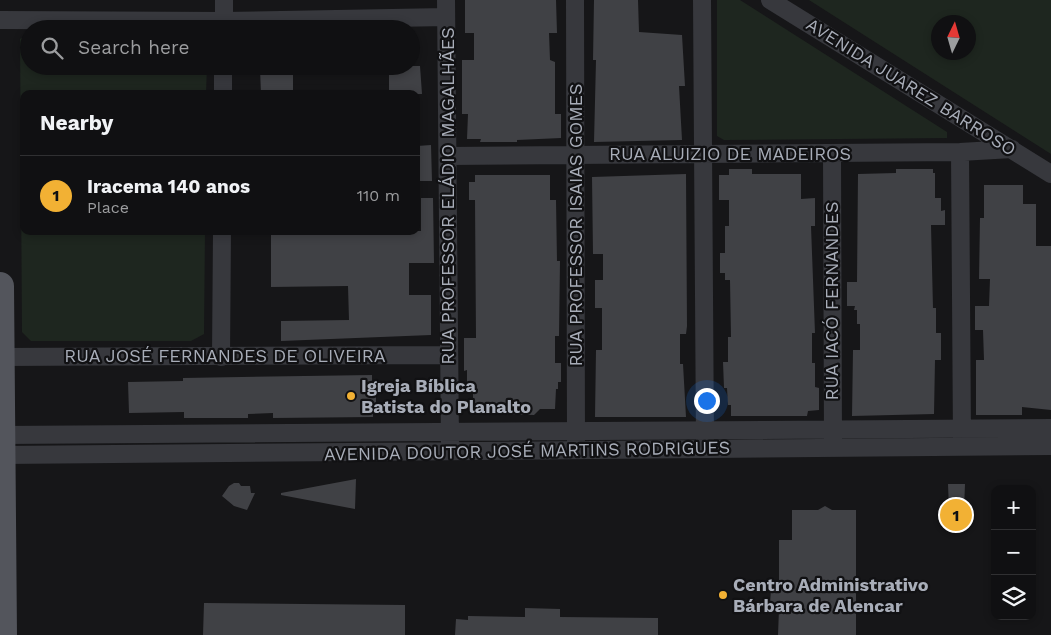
<!DOCTYPE html>
<meta charset="utf-8">
<style>
:root{--surface:#101012;--page:#1e1e20;--text:#f1f3f6;--muted:#9c9d9f;--line:#303032;--accent:#f2b134}
body{margin:0;font-family:"Work Sans",sans-serif;background:var(--page);color:var(--text)}
.controls{position:absolute;right:15px;bottom:15px;display:grid;overflow:hidden;border-radius:10px;box-shadow:0 2px 8px #0003}
.controls button{width:45px;height:45px;display:grid;place-items:center;padding:0;border:0;border-bottom:1px solid var(--line);background:var(--surface);color:var(--text);font:25px sans-serif}
.compass{position:absolute;left:931px;top:15px;width:45px;height:45px;border-radius:50%;background:var(--surface);box-shadow:0 2px 8px #0003;rotate:5deg}
.you{position:absolute;left:706px;top:400px;width:18px;height:18px;margin:-12px;border:4px solid #fff;border-radius:50%;background:#1a73e8;box-shadow:0 0 0 8px #1a73e833}
.badge{display:grid;place-items:center;width:32px;height:32px;border-radius:50%;background:var(--accent);color:#111;font-size:16px;font-weight:700}
.pin{position:absolute;translate:-50% -50%;border:2px solid #fff;box-shadow:0 1px 5px #0006}
.list{margin:0;padding:0;list-style:none}
h2{display:flex;justify-content:space-between;align-items:center;height:65px;margin:0;padding:0 20px;font-size:21px}
h2 small{font-size:16px;font-weight:400;color:var(--muted)}
.list li{display:grid;grid-template-columns:32px 1fr auto;gap:15px;align-items:center;box-sizing:border-box;height:80px;padding:0 20px;border-top:1px solid var(--line)}
.list b{display:block;font-size:19px;white-space:nowrap}
.list p{margin:0;font-size:16px;white-space:nowrap;color:var(--muted)}
.list em{font-size:16px;font-style:normal;color:var(--muted)}
.icon{flex:none;width:28px;height:28px;fill:none;stroke:currentColor;stroke-width:2;stroke-linecap:round;stroke-linejoin:round}
.map{position:relative;flex:none;width:1051px;height:635px;overflow:hidden}
.search{position:absolute;background:var(--surface);box-shadow:0 2px 8px #0003;left:20px;top:20px;width:400px;height:55px;display:flex;align-items:center;gap:12px;box-sizing:border-box;padding:0 18px;border-radius:28px;color:var(--muted);font-size:19px}
.panel{position:absolute;background:var(--surface);box-shadow:0 2px 8px #0003;left:20px;top:90px;width:400px;height:145px;border-radius:10px}
.map>svg:first-child{display:block}
.green{fill:#1e261f;fill-rule:evenodd}
.building{fill:#404145}
.lines{fill:none;stroke-linecap:round;stroke-linejoin:round}
.minor{stroke:#37383d;stroke-width:18}
.primary{stroke:#53555c;stroke-width:28}
.poi-dot{fill:#f2b134;stroke:#111113;stroke-width:2}
.labels{text-anchor:middle;stroke-width:4.5;stroke-linejoin:round;paint-order:stroke}
.street-label{font-size:18px;fill:#a8adb8;stroke:#111113}
.poi-label{font-size:18px;font-weight:bold;fill:#a8adb8;stroke:#111113;text-anchor:start}
</style>
<div class="map">
<svg width="1051" height="635" viewBox="0 0 1051 635">
<rect width="100%" height="100%" fill="#161618"/>
<path class="green" d="M717 0H740L947 132V138L724 140 717 136Z
M809 0H1051V154ZM968 22V52H938V22Z
M29 32V66H207L206 94H24V231H205L204 334 191 341H31L22 332 20 39Z"/>
<path class="building" d="M465 0H556L557 33H549L550 60 555 62V114H561V138L517 140V142H480L481 139H467L468 114H462V60H474V33H465Z
M594 0H638L639 32 682 35 685 86H679L682 140 594 142 596 60H593Z
M389 66H420L422 94H389Z
M260 69H293V94H261Z
M431 145 432 181H418L417 146Z
M729 169H752V174H801V199L815 198V226H811L815 333H812V363H815V387L819 388V410L808 411 807 416H731V405H728L727 388H724L723 362H728V337H731L730 280H725V273H720V253H725V226H729V200H719V175H729Z
M896 169H933V173H935V198H941V211L945 210V225H931L933 308H936V333H941V360H935L934 414 852 416 853 350H860V324H857V310H854L855 306H847V282H857L858 174 896 173Z
M686 174 687 326 686 334H680V364H683L686 417H595L596 350H602V308H595V280H603V254H593L592 177Z
M475 175H550V200H556L557 261H560L559 336H555V363H561V382H558V389H556L555 409H540L534 415 473 413V389H467V370L464 371V338H476L475 200H469V182H475Z
M984 185H1023V204H1036V246H1051V410L1022 407V415H976V360H984L983 330H975V306H989L990 279H979L980 218H984Z
M421 198H433L434 263H409V295H431V335L281 341V321L349 320 348 286 271 287V231H421Z
M372 375V383H376V410H373V417L273 418V413L248 414V418H184V412L129 413 128 382 183 381V378Z
M356 479 355 509 281 495V493Z
M234 483H239L241 486H250L251 493H255L247 510 234 506 222 496 229 486Z
M948 484H965L964 510H949Z
M825 506 832 510H856V635H778L779 609H775V604H770L771 589H775V584H779V540H792V510H818Z
M204 603 405 605V635H203Z
M525 608 560 609V617L658 618V635H455L456 619 468 620V616L525 617Z"/>
<g class="lines">
<path class="minor" d="M446 0 450 444
M575 0 576 442
M702 0 705 442
M770 0 1051 174
M0 20 224 21 446 17
M224 29V0
M223 94V66
M960 152 962 439
M832 154 833 441
M448 156 960 152 1012 149
M2 357 449 355
M221 357 222 231
M2 435 1051 428
M2 455 1051 446"/>
<path class="primary" d="M0 286 3 635"/>
</g>
<g class="poi-dot">
<circle cx="351" cy="396" r="5"/>
<circle cx="723" cy="595" r="5"/>
</g>
<g class="labels">
<g class="street-label">
<text transform="translate(911 87) rotate(32)" y="6">AVENIDA JUAREZ BARROSO</text>
<text x="730" y="160">RUA ALUIZIO DE MADEIROS</text>
<text transform="translate(448 196) rotate(-90)" y="6">RUA PROFESSOR ELÁDIO MAGALHÃES</text>
<text transform="translate(576 225) rotate(-90)" y="6">RUA PROFESSOR ISAIAS GOMES</text>
<text transform="translate(832 301) rotate(-90)" y="6">RUA IACÓ FERNANDES</text>
<text x="225" y="362">RUA JOSÉ FERNANDES DE OLIVEIRA</text>
<text transform="translate(527 451) rotate(-1)" y="6">AVENIDA DOUTOR JOSÉ MARTINS RODRIGUES</text>
</g>
<g class="poi-label">
<text x="361" y="392">Igreja Bíblica<tspan x="361" dy="21">Batista do Planalto</tspan></text>
<text x="733" y="591">Centro Administrativo<tspan x="733" dy="21">Bárbara de Alencar</tspan></text>
</g>
</g>
</svg>
<div class="controls">
<button>+</button>
<button>−</button>
<button><svg class="icon" aria-label="layers" viewBox="0 0 24 24"><path d="M12 4l9 5-9 5-9-5zM3 14l9 5 9-5"/></svg></button>
</div>
<svg class="compass" viewBox="-18 -18 36 36"><path d="M0-13l5 13h-10z" fill="#e53935"/><path d="M0 13l5-13h-10z" fill="#9c9d9f"/></svg>
<div class="you"></div>
<div class="pin badge" style="left:956px;top:515px">1</div>
<div class="search"><svg class="icon" aria-label="search" viewBox="0 0 24 24"><circle cx="10" cy="10" r="6"/><path d="M15 15l6 6"/></svg>Search here</div>
<section class="panel">
<h2>Nearby<small></small></h2>
<ul class="list">
<li><span class="badge">1</span><div><b>Iracema 140 anos</b><p>Place</p></div><em>110 m</em></li>
</ul>
</section>
</div>
